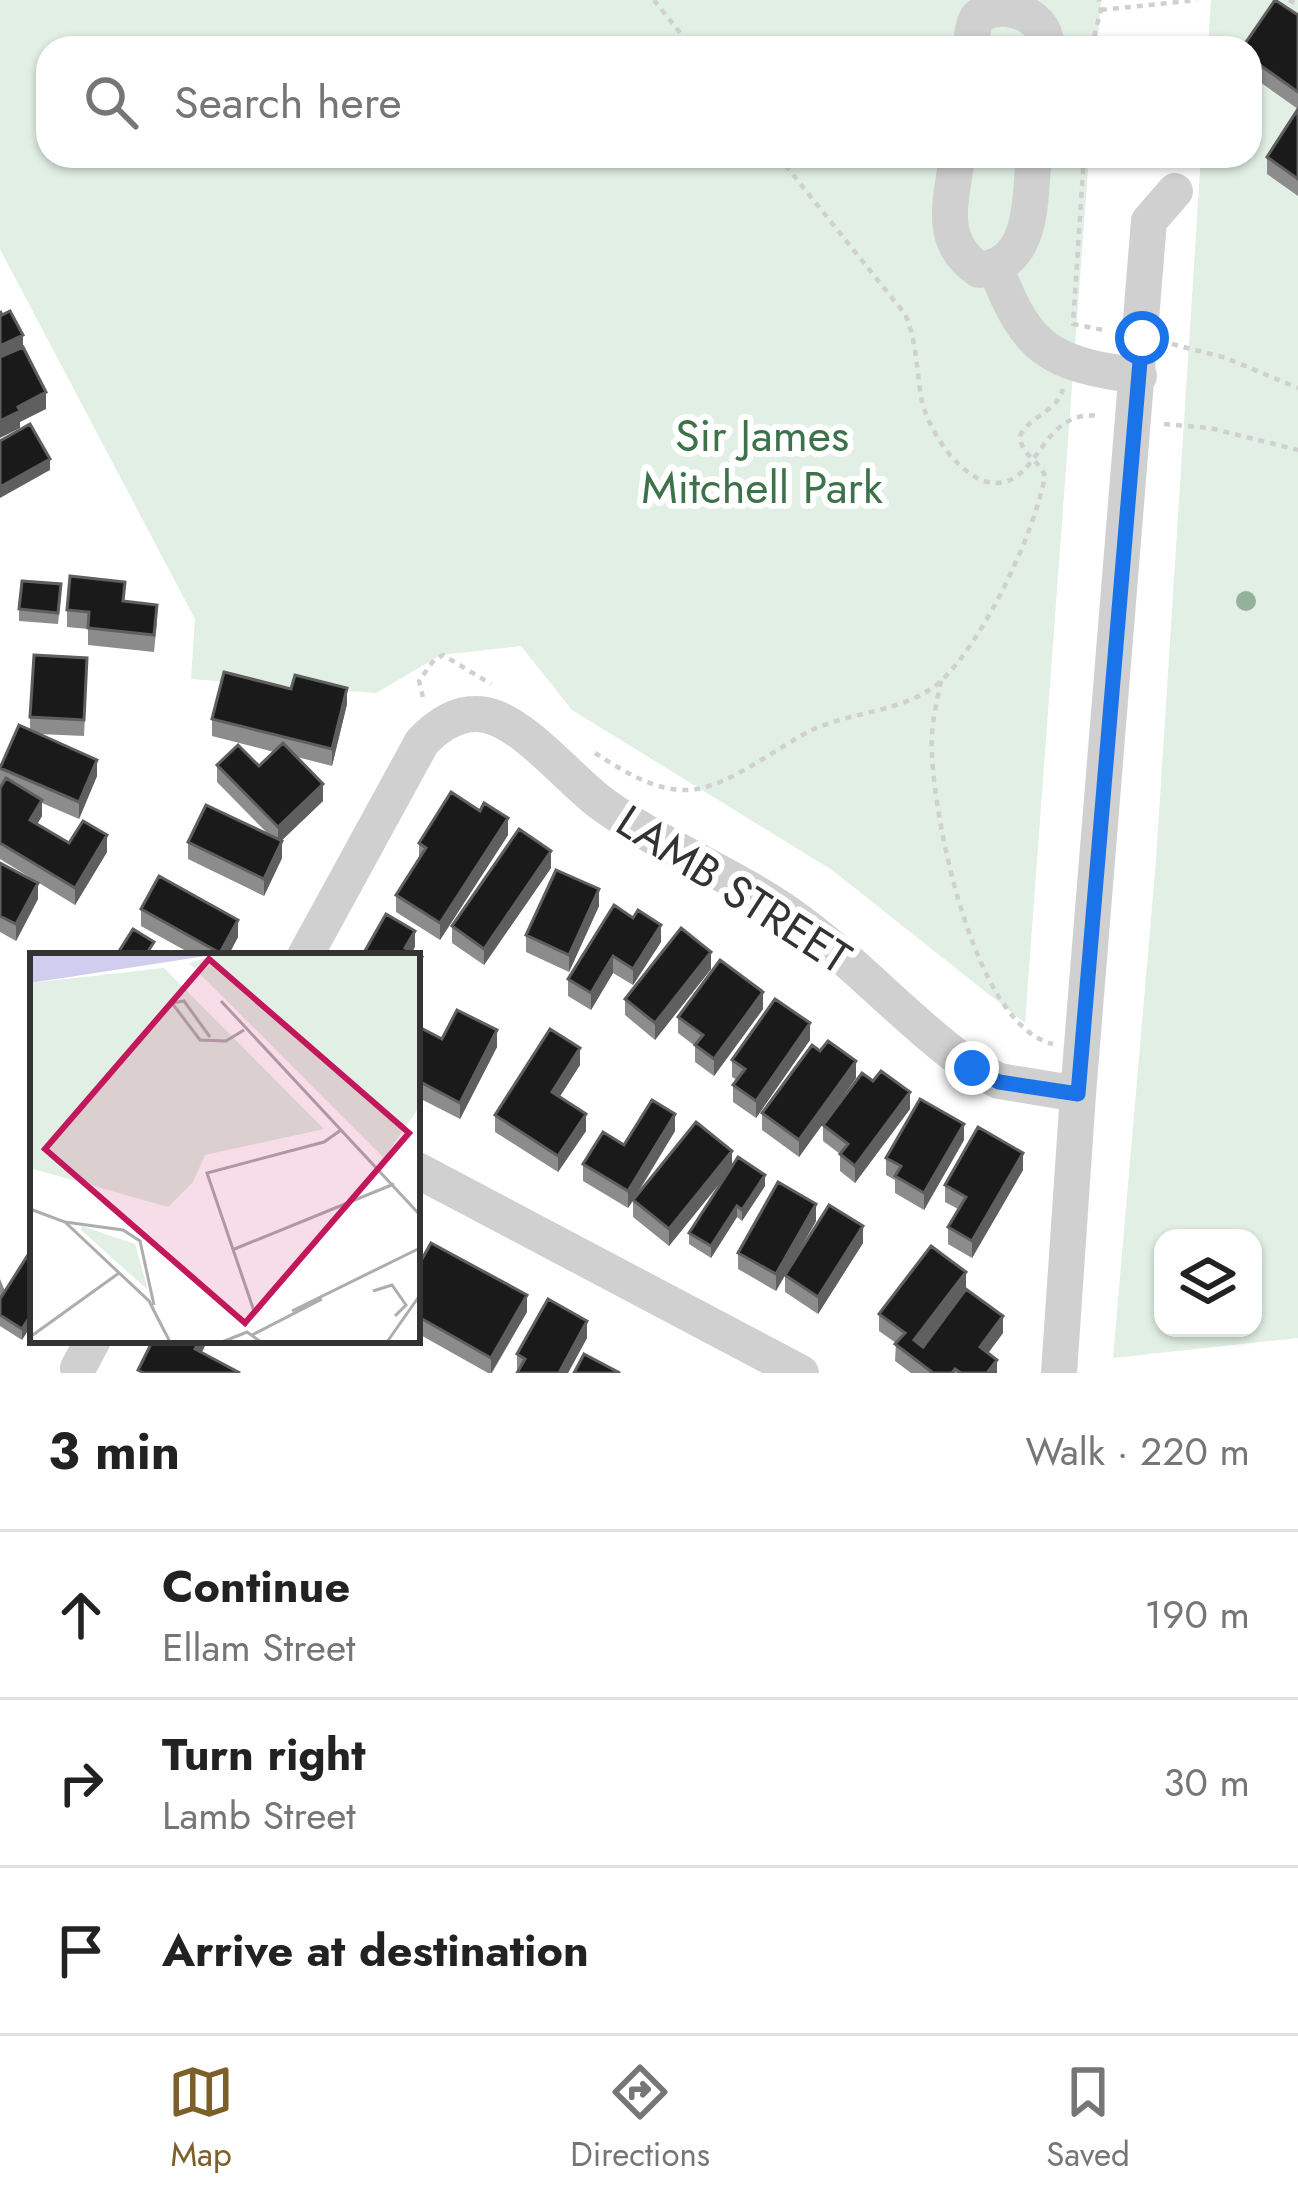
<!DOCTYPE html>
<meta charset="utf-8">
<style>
:root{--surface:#fff;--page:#f6f6f6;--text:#222;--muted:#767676;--line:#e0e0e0;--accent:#7d5f29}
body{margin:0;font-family:Jost,sans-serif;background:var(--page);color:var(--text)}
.controls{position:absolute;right:36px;bottom:36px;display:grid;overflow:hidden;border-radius:24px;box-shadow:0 3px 9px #0004}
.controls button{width:108px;height:108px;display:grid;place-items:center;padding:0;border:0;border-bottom:3px solid var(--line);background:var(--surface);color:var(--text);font:60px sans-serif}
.stop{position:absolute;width:36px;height:36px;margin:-27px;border:9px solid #1a73e8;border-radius:50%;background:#fff}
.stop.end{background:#1a73e8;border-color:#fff;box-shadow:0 3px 12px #0008}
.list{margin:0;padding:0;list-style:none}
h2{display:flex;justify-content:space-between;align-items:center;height:156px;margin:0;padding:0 48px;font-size:51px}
h2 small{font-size:39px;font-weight:400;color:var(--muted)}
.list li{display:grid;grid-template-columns:78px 1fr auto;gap:36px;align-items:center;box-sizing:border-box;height:168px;padding:0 48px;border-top:3px solid var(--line)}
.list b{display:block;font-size:45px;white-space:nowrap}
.list p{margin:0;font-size:39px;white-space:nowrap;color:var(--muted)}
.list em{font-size:39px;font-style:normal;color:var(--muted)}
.icon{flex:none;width:66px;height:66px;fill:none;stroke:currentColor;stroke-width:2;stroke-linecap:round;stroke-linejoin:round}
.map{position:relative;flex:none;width:1298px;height:1373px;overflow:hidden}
.search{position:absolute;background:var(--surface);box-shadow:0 3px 9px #0004;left:36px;right:36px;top:36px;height:132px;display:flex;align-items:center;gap:30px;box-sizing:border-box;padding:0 42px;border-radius:36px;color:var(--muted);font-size:45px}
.sheet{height:660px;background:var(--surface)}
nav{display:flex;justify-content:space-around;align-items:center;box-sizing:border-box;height:168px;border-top:3px solid var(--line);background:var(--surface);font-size:33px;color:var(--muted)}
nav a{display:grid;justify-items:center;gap:6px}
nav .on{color:var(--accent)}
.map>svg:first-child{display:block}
.green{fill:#e1efe4;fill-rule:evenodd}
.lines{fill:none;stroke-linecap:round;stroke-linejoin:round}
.path{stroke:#d0d0d0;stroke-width:4.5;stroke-dasharray:6 6;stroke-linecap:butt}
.minor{stroke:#d0d0d0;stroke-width:36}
.tree{fill:#94b19b}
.wall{fill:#8c8c8c}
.shaded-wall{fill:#5f5f5f}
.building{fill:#1a1a1a;stroke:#5f5f5f;stroke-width:3}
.route{stroke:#1a73e8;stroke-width:15}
.labels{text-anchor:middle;stroke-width:12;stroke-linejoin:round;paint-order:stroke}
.park-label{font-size:45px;fill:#3d724a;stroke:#fff}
.street-label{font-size:45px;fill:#333;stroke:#fff}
.inset-road{fill:none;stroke:#adadad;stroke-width:3}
.view{fill:#c2185b;fill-opacity:0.15;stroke:#c2185b;stroke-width:6}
.inset-edge{fill:none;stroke:#333;stroke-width:6}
</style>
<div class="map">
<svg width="1298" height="1373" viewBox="0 0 1298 1373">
<rect width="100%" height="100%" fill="#fff"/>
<path class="green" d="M0 0H1101L1097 48H48V156H1089L1025 1023 832 870 572 710 521 646 441 655 376 693 191 679 195 619 0 249Z
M1211 0H1298V1338L1113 1358 1156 861 1201 156H1250V48H1208ZM1163 1238H1253V1328H1163Z"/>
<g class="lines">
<path class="path" d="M654 0 692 48
M1289 0 1298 5
M1101 10 1197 0
M1091 48 1101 10 1099 0
M778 156 905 314C917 342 916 366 921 396 925 426 961 483 996 483 1040 483 1041 408 1100 416
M1084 156 1073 324 1108 331
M1172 344 1226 358 1298 388
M1164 424 1210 428 1298 450
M941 681C936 705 930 730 932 755 935 825 975 1026 1053 1044
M423 697 419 681 434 660 443 655 491 684
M595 753C623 771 654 791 688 790 726 789 777 747 812 730 852 711 907 712 941 681 984 640 1034 535 1045 476 1039 459 1021 456 1020 436 1030 415 1056 413 1063 389"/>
<path class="minor" d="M971 48C972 38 972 27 977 18 994 0 1046 8 1047 48
M957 156C952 201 936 240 979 270 1035 263 1029 201 1034 156
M996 268C1027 352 1052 364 1139 376
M305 956 422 742C439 724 460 710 486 715 523 722 570 780 601 803 661 847 730 873 790 915 855 961 908 1022 972 1068L999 1081 1078 1094
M417 1170 801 1373
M78 1368 93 1340
M1059 1373 1078 1094 1149 221 1175 191"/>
</g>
<circle class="tree" cx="1246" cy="601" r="10"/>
<path class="wall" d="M1298 15V196L1267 174V157L1298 109 1250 75V48Z
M61 596 58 624 19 621V609Z
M125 601 157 622 154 652 88 645V629L67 627V610Z
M87 675 84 736 39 734 97 776 79 819 42 803V816L37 824 69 843 107 852 75 905 0 859V768L30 730V717Z
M347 704 332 766 297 757 323 801 281 841 282 858 264 896 188 859V842L269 835 217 782V765L259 766 274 752 212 736V719Z
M508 835 440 940 396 912V895L419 860V843Z
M0 863 38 899 16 941 0 932Z
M551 868 484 965 452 943V926Z
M614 905 661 942 633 985 613 973 591 1010 568 996V979Z
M599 906 569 972 526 952V935Z
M141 909 238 937 228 956H195L141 926Z
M711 969 655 1040 625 1015V999Z
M763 1009 714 1076 695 1062V1046L678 1033V1017Z
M417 1026 442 1039 497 1047 460 1119 417 1097Z
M810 1040 756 1118 733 1102V1085L737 1080 732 1077V1060Z
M580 1065 559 1097 586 1131 558 1172 495 1132V1115Z
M856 1078 799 1157 762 1130V1113Z
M910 1109 855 1183 840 1171V1154L823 1141V1125Z
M675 1131 635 1198 732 1167 765 1186 742 1221 737 1217 711 1258 689 1244V1233L729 1172 669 1246 633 1217V1201L628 1208 583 1181V1164L624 1145Z
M964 1140 924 1210 895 1193V1180L886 1175V1158Z
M1023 1170 972 1258 948 1244V1227L958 1209 945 1202V1185Z
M816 1221 776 1291 738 1269V1253Z
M863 1243 818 1314 785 1292V1275Z
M33 1247 22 1340 0 1326V1279L5 1291Z
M417 1268 527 1312 492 1373H488L417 1333Z
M879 1314 922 1346 1003 1333 988 1353 997 1373H911L895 1361 896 1343 879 1331Z
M587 1338 568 1373H517V1354Z"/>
<path class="shaded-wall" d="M23 335V351L0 363V346Z
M46 392V409L20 422V428L0 438V421L18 407Z
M50 459V470L0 498V487Z
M347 688V704L332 766V749Z
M97 760V776L79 819V802Z
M323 784V801L278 844V827Z
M42 800V816L30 836V820Z
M508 818V835L440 940V923Z
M107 835V852L75 905V888Z
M282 841V858L264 896V879Z
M551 851V868L484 965V949Z
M38 883V899L16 941V924Z
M599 889V906L569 972V955Z
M238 920V937L228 956H220Z
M661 925V942L633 985V969Z
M415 931V947L410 956 405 948Z
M711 952V969L655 1040V1023Z
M613 956V973L591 1010V993Z
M422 957V974L417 982V965Z
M763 992V1009L714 1076V1059Z
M810 1023V1040L756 1118V1101Z
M497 1030V1047L460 1119V1103Z
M580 1048V1065L552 1109V1092Z
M856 1061V1078L799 1157V1140Z
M910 1092V1109L855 1183V1166Z
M586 1114V1131L558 1172V1156Z
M675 1114V1131L628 1208V1191Z
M964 1124V1140L924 1210V1193Z
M732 1151V1168L669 1246V1229Z
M1023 1153V1170L972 1258V1241Z
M765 1175V1186L742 1221V1210Z
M816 1204V1221L776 1291V1274Z
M737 1206V1217L711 1258V1246Z
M863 1226V1243L818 1314V1297Z
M966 1272V1288L914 1357V1340Z
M527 1295V1312L491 1373V1358Z
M33 1312V1323L22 1340V1329Z
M1003 1316V1333L980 1364V1347Z
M587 1321V1338L568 1373H559Z
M200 1340H208L195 1366V1349Z
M997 1360V1373H987Z"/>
<path class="building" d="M1275 0 1298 15V92L1250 58V48H1242Z
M1298 109V179L1267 157Z
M0 311 2 315 10 311 23 335 0 346Z
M23 347 46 392 18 407 20 411 0 421V357Z
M30 424 50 459 0 487V441Z
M70 576 125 582 123 601 157 605 154 635 88 628 89 612 67 610Z
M22 581 61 584 58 613 19 609Z
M34 655 87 658 84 720 30 717Z
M224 672 291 689 295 675 347 688 332 749 212 719Z
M19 725 97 760 79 802 0 768Z
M283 743 323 784 278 827 217 765 238 745 259 766Z
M6 778 42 800 30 820 69 843 83 821 107 835 75 888 0 843V788Z
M451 792 480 811 484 803 508 818 440 923 396 895 426 848 419 843Z
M206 805 282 841 264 879 188 842Z
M519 829 551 851 484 949 452 926Z
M0 863 38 883 16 924 0 916Z
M556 870 599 889 569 955 526 935Z
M159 876 238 920 220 953 141 909Z
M614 905 633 918 638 910 661 925 633 969 613 956 591 993 568 979Z
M386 914 415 931 405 948 422 957 417 965V956H362Z
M681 928 711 952 655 1023 625 999Z
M133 929 154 942 145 956H116Z
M720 960 763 992 714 1059 695 1045 703 1035 678 1017Z
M775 999 810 1023 756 1101 733 1085 745 1069 732 1060Z
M457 1010 497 1030 460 1103 417 1080V1026L442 1039Z
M550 1029 580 1048 552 1092 586 1114 558 1156 495 1115Z
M828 1041 856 1061 799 1140 762 1113 812 1045 820 1051Z
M881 1071 910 1092 855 1166 840 1154 848 1144 823 1125 862 1073 873 1081Z
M920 1099 964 1124 924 1193 895 1176 901 1166 886 1158Z
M652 1100 675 1114 628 1191 583 1164 603 1132 624 1145Z
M696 1122 732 1151 669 1229 633 1200Z
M978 1127 1023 1153 972 1241 948 1227 966 1197 945 1185Z
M738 1157 765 1175 742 1210 737 1206 711 1246 689 1233Z
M778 1182 816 1204 776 1274 738 1253Z
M829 1205 863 1226 818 1297 785 1275Z
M431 1243 527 1295 491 1358 417 1316V1268Z
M931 1246 966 1272 914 1340 923 1347 966 1289 1003 1316 980 1347 997 1360 987 1373H961L955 1369 952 1373H933L895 1344 905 1333 879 1314Z
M33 1247V1312L22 1329 0 1315V1299Z
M548 1299 587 1321 559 1373H517L525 1359 517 1354Z
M153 1340H200L195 1349 240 1373H144L138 1370Z
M584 1354 620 1373H574Z"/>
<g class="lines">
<path class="route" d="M972 1068 999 1082 1078 1094 1142 338"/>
</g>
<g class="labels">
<g class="park-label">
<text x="762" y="451">Sir James<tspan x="762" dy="52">Mitchell Park</tspan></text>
</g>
<g class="street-label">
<text transform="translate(734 889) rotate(33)" y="16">LAMB STREET</text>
</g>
</g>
<g transform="translate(30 953)">
<rect width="390" height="390" fill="#fff"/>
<path d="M189 1H390V153L354 205 159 10ZM134 15 294 176 175 202 163 229 138 254 0 215V30ZM52 273 105 291 118 337 51 277Z" fill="#e1efe4"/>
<path d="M0 1H189L0 30Z" fill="#d1cdef"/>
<path class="inset-road" d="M191 48 390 262M180 84 154 48 142 50 170 87 196 88 214 77M0 256 35 269 119 348 140 389M35 269 93 277 110 288 124 352M202 297 364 231M343 338 362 332 376 352 365 363M224 358 177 220 294 189 311 177M262 358 390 295M222 382 292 346M0 384 89 320M192 389 217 379 231 389M357 389 390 342"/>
<path class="view" d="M179 6 379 180 215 370 15 196Z"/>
<rect width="390" height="390" class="inset-edge"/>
</g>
</svg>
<div class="controls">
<button><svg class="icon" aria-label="layers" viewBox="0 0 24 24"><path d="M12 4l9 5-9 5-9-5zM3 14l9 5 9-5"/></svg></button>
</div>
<div class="stop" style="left:1142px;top:338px"></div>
<div class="stop end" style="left:972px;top:1068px"></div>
<div class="search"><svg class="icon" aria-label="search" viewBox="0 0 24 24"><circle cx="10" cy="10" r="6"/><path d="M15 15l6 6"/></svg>Search here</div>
</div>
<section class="sheet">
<h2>3 min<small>Walk · 220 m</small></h2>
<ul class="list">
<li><svg class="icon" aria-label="ahead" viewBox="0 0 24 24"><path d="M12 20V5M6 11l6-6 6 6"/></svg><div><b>Continue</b><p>Ellam Street</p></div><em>190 m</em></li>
<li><svg class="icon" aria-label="right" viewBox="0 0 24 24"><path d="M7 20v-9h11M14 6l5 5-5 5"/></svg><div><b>Turn right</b><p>Lamb Street</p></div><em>30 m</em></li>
<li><svg class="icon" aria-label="arrive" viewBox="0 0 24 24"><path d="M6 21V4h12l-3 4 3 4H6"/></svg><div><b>Arrive at destination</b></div></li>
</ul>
</section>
<nav>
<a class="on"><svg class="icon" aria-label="map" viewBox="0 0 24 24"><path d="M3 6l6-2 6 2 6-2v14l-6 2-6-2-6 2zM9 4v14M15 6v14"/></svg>Map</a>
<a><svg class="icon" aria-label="directions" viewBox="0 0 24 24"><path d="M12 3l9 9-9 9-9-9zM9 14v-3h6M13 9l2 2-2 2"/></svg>Directions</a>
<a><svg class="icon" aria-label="saved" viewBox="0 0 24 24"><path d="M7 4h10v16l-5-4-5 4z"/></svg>Saved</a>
</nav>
